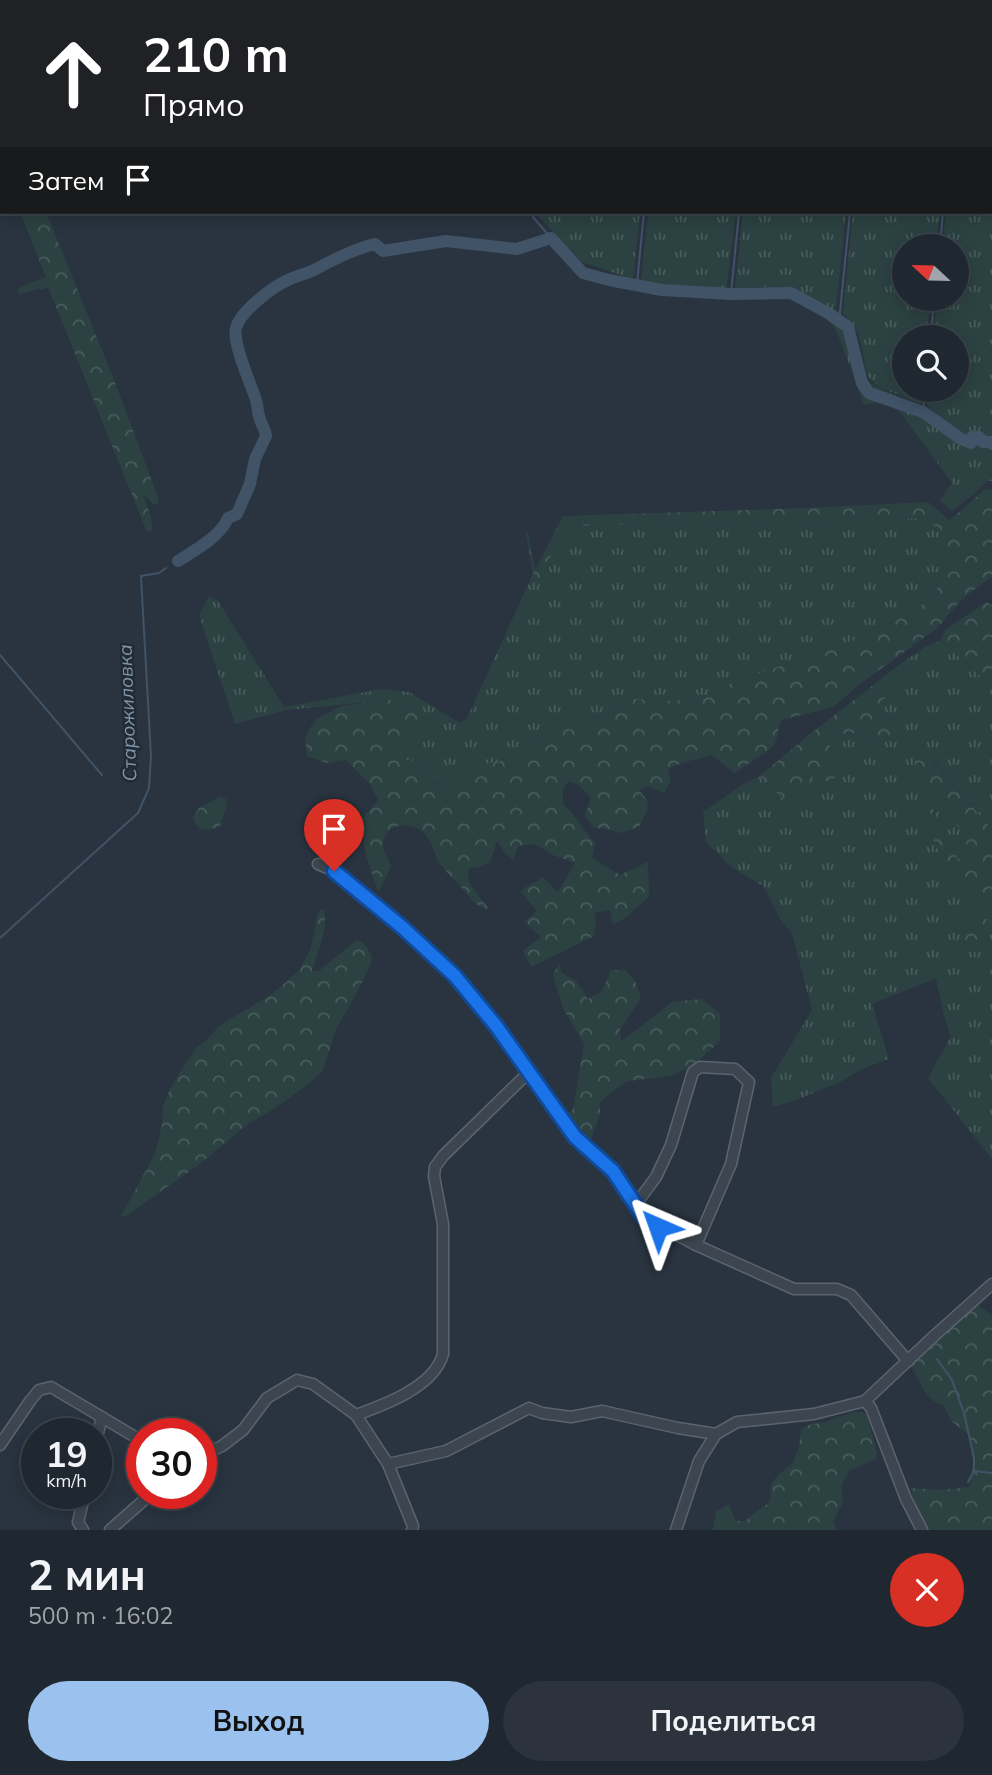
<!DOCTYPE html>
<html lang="ru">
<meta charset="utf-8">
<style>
body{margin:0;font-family:Mulish,sans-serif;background:#2c333c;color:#f1f3f6;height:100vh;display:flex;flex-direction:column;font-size:26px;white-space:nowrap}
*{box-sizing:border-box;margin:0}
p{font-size:23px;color:#a1a5ab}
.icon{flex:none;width:38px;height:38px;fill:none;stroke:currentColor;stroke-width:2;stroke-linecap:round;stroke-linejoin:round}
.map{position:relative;height:1530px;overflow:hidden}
.side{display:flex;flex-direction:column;background:#1f2730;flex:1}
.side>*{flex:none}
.hud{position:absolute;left:0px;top:0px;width:992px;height:214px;box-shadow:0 4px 18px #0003,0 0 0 2px #3c444c;background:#202124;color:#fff;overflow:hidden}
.needle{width:46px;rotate:292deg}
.fabs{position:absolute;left:892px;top:234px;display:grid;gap:14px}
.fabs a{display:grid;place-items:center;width:77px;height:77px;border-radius:50%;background:#1f2730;box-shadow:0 4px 18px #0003,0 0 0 2px #3c444c;font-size:35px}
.speed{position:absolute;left:21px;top:1418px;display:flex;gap:14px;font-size:35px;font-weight:700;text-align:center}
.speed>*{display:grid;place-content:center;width:91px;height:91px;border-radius:50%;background:#1f2730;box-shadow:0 4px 18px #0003,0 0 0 2px #3c444c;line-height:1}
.speed small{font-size:18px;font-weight:400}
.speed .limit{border:10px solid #d22;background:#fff;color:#111}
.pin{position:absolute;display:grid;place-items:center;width:60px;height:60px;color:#fff;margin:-72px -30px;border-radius:50% 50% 50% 0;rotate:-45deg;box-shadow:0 0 7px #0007}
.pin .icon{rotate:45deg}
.me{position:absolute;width:77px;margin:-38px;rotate:317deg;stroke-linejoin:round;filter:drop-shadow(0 0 5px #0008)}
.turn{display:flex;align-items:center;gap:24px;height:147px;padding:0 28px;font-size:32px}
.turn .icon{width:91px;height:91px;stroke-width:2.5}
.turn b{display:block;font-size:49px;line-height:60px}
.then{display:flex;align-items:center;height:66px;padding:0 28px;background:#0003;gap:14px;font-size:26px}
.round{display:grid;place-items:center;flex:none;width:74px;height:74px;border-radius:37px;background:#2c333c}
.overview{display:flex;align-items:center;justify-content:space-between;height:119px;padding:0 28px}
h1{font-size:42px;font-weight:700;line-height:52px}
.action{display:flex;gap:14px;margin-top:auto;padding:14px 28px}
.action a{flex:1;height:80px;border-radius:42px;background:#9bc1ee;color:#111;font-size:28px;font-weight:700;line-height:80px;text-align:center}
.action a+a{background:#2c333c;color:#f1f3f6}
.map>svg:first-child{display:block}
</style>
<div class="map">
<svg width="992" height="1530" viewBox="0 0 992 1530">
<defs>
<pattern id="grass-tufts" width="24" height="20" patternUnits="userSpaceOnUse" patternTransform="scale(1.75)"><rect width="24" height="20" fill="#2c4242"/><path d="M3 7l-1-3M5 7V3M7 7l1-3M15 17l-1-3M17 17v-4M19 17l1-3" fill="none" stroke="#485c5c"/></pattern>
<pattern id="forest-crowns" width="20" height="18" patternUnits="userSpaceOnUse" patternTransform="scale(1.75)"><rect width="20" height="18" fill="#2c4242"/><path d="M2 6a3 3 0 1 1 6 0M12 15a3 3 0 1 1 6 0" fill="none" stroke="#485c5c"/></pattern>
</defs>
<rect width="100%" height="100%" fill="#293440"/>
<!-- grass -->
<g fill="url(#grass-tufts)">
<polygon points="967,0 992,0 992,481 987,481 976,492 952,511 940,500 952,483 900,412 885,401 864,405 837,332 826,317 790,297 702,297 664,292 620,281 641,284 648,212 736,212 726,290 732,291 781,286 735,288 743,212 846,212 836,307 832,306 839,312 855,333 863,372 871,384 915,405 925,406 941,419 927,405 928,390 957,390 957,338 933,338 937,299 957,299 957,247 942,247 946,212 990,212 990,2 967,2"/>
<polygon points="538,212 640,212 633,279 582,262 538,216"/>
<polygon points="853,212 940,212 936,247 905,247 905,299 931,299 926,338 905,338 905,390 921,390 920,404 877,386 867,375 859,334 843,313"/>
<polygon points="928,518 948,543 937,588 918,609 874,630 836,648 803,658 727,685 707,695 692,699 672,701 635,699 597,718 576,723 554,726 543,734 531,748 510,759 477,766 450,784 440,785 420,762 394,758 394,746 418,715 391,700 287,710 235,724 199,615 209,596 218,601 284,707 382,689 409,692 460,723 467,718 533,574 526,533 528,532 537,581 566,526"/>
<path d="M 941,640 L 992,687 L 992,830 L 932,759 L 920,775 L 966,837 L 967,859 L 959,859 L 926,815 L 992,905 L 992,921 L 970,914 L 977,953 L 992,926 L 992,1159 L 928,1078 L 951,1036 L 944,1016 L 936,978 L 872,1004 L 889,1059 L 862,1069 L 842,1081 L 801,1098 L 773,1107 L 771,1078 L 812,1010 L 792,933 L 780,919 L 763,886 L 730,866 L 706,842 L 703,812 L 742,785 L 760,776 L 788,803 L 817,770 L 828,783 L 837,776 L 828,738 C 850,732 855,731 874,744 L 897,726 L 878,707 L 903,675 L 899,665 L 925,647 Z"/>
</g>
<!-- forest -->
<g fill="url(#forest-crowns)">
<path d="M 20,212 L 46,212 L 116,385 L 159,500 L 157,504 L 153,504 L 144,495 C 146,507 154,518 152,530 L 147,532 L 48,287 L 19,294 L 17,289 L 46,277 Z"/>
<path d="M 985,489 L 992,490 L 992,577 L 964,597 L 937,628 L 860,684 L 833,707 L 782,720 C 777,728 779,738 773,746 C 767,752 743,767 735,773 L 711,755 L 682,763 L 668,769 L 671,780 L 664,793 L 648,786 L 639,790 L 647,800 L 648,808 L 639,827 L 619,833 L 608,829 L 594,828 L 585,816 L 591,798 L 579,785 L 569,781 L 563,788 L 563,804 C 576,815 582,830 595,843 L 592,858 L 620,875 L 648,862 L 649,897 L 625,918 L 613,924 L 610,910 L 594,913 L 596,923 L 594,936 L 531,967 L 523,951 L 541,937 L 524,922 L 537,911 L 520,891 L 543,877 L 558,892 L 575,863 L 553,855 L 535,844 L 518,846 L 514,860 L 505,853 L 497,841 L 490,862 L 480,867 L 469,868 C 465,885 480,897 490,910 C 473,907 468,893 457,883 C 451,876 444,870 439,862 C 434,853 432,841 424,833 C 410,820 383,823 383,846 C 383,852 389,860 391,867 L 378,892 L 365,852 L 362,820 C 366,812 374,807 378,799 L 369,783 L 346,760 L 327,763 L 307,756 L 305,738 L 312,725 L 317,719 L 341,706 L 391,700 L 418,715 L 419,729 L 394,746 L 394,758 L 420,762 L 439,785 L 450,784 L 477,766 L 510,759 L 531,748 L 543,734 L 554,726 L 576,723 L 597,718 L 635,699 L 672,701 L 692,699 L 707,695 L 727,685 L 803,658 L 836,648 L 874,630 L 918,609 L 937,589 L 948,543 L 927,518 L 566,526 L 538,582 L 533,574 L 535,570 L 563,516 L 807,508 L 928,502 L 949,520 L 961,511 Z"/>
<polygon points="986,602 992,605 992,687 941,640 945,630"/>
<path d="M 899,665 L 904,674 L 878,707 L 897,726 L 902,739 L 874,744 C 856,731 850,731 828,738 L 837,776 L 828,783 L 817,771 L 788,804 L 760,776 L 810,734 Z"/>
<polygon points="921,756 931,759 992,830 992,905 982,892 959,889 934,842 926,815 931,806 958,859 967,859 966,837 919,775 915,758"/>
<path d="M 220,797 L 226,799 L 227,805 L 220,826 C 209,831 197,833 193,818 L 199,808 Z"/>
<path d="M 323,908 C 330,928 317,951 312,971 L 319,971 L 357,940 C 366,943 368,949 372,957 L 369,968 L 353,1000 L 336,1029 L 323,1070 L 306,1086 L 275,1108 L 245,1126 L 200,1164 L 126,1216 L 121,1216 L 155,1154 L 162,1125 L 163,1106 L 170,1089 L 186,1062 L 197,1047 L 207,1040 L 219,1026 L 272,994 L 300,970 L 311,948 L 318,912 Z"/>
<polygon points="970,913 992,921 992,926 977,953 958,945"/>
<polygon points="560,963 561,972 576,981 588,999 602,991 611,970 625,970 635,981 641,998 620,1029 621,1042 672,1002 701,999 720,1014 720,1041 695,1064 671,1076 628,1081 610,1093 600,1103 600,1114 590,1142 584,1135 577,1135 565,1116 573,1109 584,1044 563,1008 553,974"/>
<path d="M 977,1304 L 992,1316 L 992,1530 L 928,1530 L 914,1506 L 911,1488 L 940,1490 L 970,1487 L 973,1462 L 969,1435 L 951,1421 L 944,1405 C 925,1402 919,1378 910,1365 Z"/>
<path d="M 855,1412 L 862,1412 L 867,1415 L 877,1453 L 876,1459 L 849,1471 L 841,1485 L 843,1502 L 833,1522 L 837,1530 L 713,1530 L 716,1512 L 729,1504 L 735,1521 L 746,1521 L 750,1516 L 770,1502 L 771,1484 L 778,1475 L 793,1463 L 799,1447 L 801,1429 C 813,1422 813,1425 825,1422 C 835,1419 844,1414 855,1412 Z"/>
</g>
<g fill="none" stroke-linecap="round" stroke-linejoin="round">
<!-- stream -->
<g stroke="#415367" stroke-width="2">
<polyline points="568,0 568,2"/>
<polyline points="666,2 666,0"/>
<polyline points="761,2 761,0"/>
<polyline points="869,2 869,0"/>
<polyline points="964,2 965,0"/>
<polyline points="533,212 533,217 551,238"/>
<polyline points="940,247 943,212"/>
<polyline points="637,284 644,212"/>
<polyline points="731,294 739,212"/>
<polyline points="839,322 850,212"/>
<polyline points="931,338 934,299"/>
<polyline points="923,412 925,390"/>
<polyline points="0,655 102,775"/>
<polyline points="0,938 138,813 149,788 151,756 141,576 159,573 166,568"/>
<polyline points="937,1359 952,1380 964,1413 974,1458 974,1471 992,1473"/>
<polyline points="968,1482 974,1471"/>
</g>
<!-- river -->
<path stroke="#415367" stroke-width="12" d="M 178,561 C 195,550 220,537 228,518 L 237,514 L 250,484 L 255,459 L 266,436 C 265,428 260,423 259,416 C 257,410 258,405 256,400 C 251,384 232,343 236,328 C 240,312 271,288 286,281 C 295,276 307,274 316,269 C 335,259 354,249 375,244 L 383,251 L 446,241 L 517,249 L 551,238 L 583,273 L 609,280 L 662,290 L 731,294 L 791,293 L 828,313 L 848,327 L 862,383 L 869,393 L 923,412 L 961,439 L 971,443 L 973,441 L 972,437 L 979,437 L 983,442 L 991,442 L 992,444"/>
<defs>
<g id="minor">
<polyline points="153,2 155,0"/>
<polyline points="0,140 2,138"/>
<polyline points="318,864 334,871 402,927 455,976 497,1027 575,1137 613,1171 645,1218 696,1245 794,1289 837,1289 851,1295 908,1361"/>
<polyline points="636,1204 656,1177 671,1145 693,1072 700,1067 735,1069 749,1082 731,1164 696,1245"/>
<polyline points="865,1401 871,1408 906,1499 922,1530"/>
<path d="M 356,1415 C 384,1405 434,1387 443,1354 L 443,1224 L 434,1176 L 435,1167 L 443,1156 L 528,1073"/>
<polyline points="96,1441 102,1417"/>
<polyline points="0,1445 30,1401 39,1390 51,1387 142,1441"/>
<polyline points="201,1456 222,1446 243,1430 267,1398 297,1380 313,1384 356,1415 388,1464 413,1526 412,1530"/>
<polyline points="388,1464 446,1451 529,1408 542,1413 571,1417 602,1411 678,1428 716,1434"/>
<polyline points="83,1530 78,1522 85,1493"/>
<polyline points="110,1530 152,1493"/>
<polyline points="676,1530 699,1461 716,1434 737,1422 814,1414 865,1401 934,1336 992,1284"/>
</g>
</defs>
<!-- minor casing -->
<use href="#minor" stroke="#5b646d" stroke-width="13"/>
<!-- minor -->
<use href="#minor" stroke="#3d4650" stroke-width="10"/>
</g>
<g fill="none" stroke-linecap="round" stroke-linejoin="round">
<defs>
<polyline id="route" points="334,871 402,927 455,976 497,1027 575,1137 613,1171 645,1219 658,1227"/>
</defs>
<!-- route casing -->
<use href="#route" stroke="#114b97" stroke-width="18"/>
<!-- route -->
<use href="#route" stroke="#1a73e8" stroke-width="12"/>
</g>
<g text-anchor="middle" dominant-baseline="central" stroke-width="5" stroke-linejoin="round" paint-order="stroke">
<!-- water labels -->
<g font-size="19" font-style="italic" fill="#7e94aa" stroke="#222b35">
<text transform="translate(127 713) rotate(-92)">Старожиловка</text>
</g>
</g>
</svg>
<div class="fabs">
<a><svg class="needle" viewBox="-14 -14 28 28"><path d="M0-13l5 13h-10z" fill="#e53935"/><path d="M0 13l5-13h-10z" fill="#a1a5ab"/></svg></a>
<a><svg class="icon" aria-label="search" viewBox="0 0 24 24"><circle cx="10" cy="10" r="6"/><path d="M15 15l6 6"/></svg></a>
</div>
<div class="speed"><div>19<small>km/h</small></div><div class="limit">30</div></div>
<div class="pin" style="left:334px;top:871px;background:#d93025"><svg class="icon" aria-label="arrive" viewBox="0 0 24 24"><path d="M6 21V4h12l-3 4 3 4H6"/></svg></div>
<svg class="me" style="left:658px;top:1227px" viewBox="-20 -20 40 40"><path d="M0-17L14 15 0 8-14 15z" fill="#1a73e8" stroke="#fff" stroke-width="4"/></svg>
<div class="hud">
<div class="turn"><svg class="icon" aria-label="ahead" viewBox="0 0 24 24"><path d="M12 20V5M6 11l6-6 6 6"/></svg><div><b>210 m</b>Прямо</div></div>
<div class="then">Затем<svg class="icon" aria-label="arrive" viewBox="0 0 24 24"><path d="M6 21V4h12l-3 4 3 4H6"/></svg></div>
</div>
</div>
<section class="side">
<div class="overview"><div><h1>2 мин</h1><p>500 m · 16:02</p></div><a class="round" style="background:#d93025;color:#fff"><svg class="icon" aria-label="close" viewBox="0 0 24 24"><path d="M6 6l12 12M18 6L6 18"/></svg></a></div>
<div class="action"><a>Выход</a><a>Поделиться</a></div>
</section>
